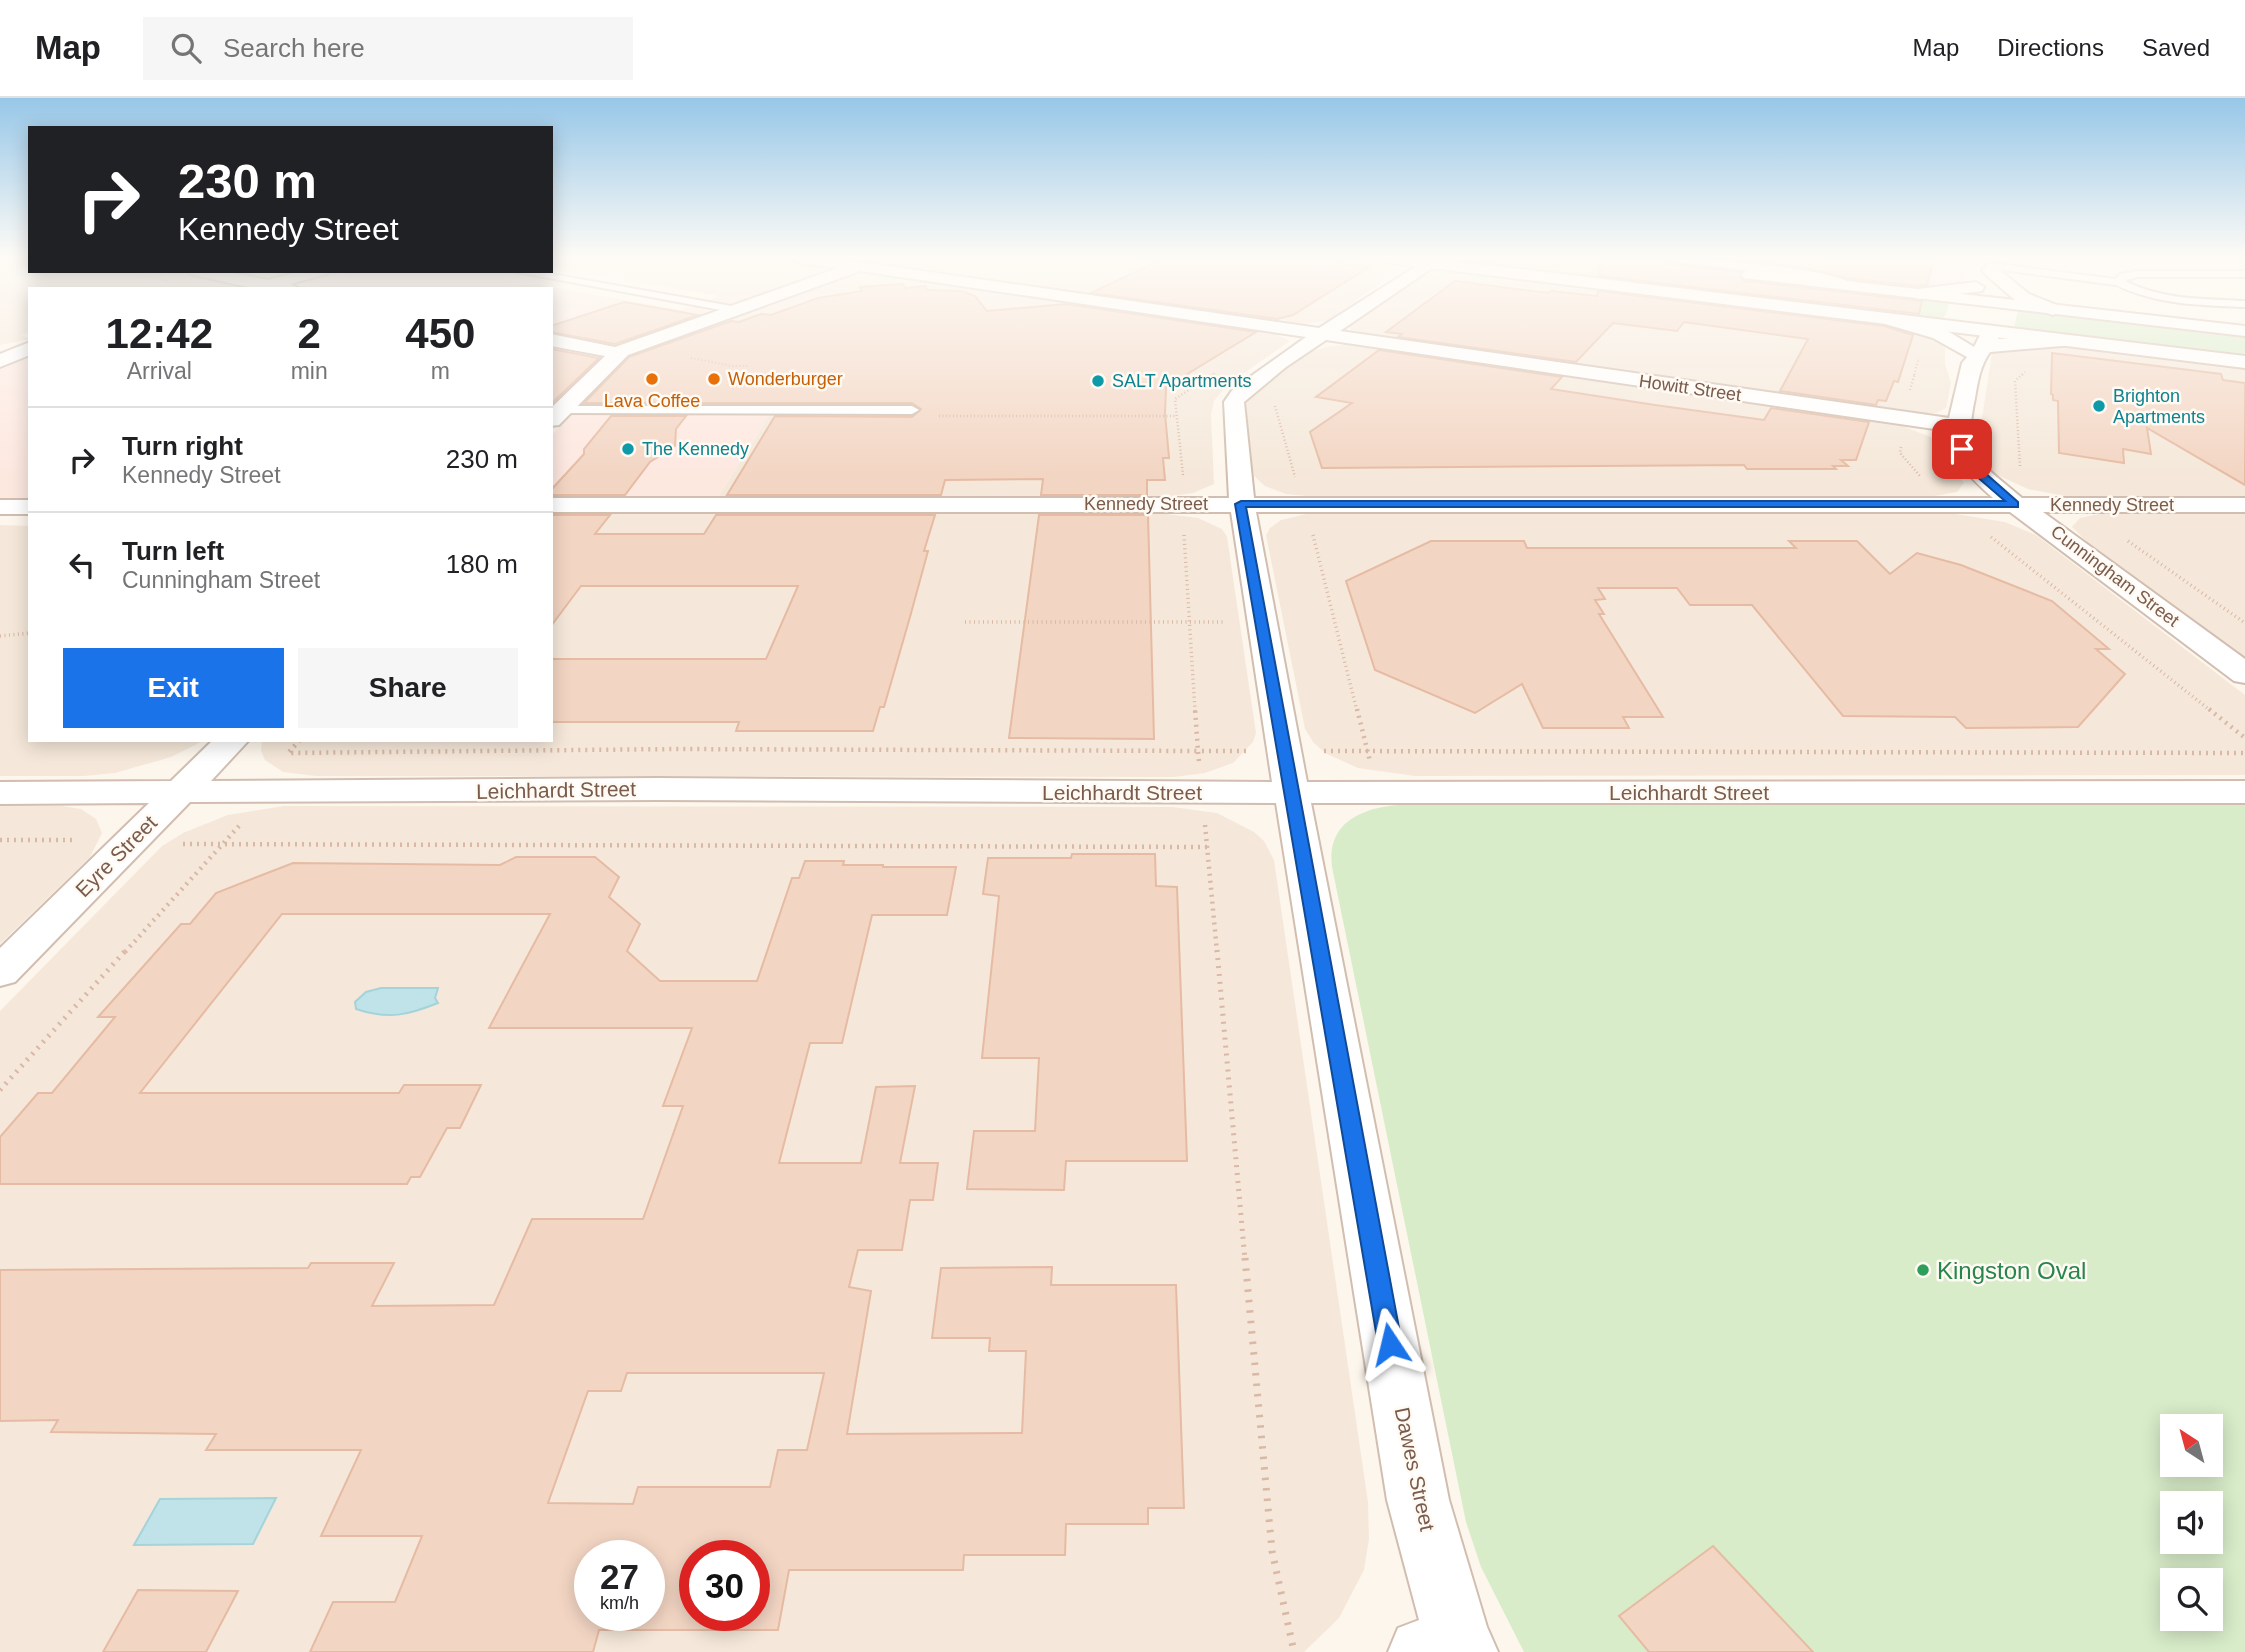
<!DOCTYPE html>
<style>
body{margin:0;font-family:Arial,sans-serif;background:#f6f6f6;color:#202124;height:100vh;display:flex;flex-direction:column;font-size:26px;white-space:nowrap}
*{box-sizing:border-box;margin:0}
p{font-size:23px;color:#757577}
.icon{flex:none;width:38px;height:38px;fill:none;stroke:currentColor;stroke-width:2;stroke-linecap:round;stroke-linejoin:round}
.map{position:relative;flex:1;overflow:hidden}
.side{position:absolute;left:28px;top:189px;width:525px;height:455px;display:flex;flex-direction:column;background:#fff;border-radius:0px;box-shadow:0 4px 18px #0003}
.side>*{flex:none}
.top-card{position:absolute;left:28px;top:28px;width:525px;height:147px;border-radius:0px;box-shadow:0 4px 18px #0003;background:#202124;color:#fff;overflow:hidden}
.needle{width:46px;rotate:324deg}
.fabs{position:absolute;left:2160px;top:1316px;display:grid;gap:14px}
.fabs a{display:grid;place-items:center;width:63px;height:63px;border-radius:0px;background:#fff;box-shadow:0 4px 18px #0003;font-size:35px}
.speed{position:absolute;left:574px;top:1442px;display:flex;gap:14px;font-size:35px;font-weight:700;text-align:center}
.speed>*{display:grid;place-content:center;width:91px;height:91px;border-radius:50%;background:#fff;box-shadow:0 4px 18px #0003;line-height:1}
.speed small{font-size:18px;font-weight:400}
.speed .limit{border:10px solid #d22;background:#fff;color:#111}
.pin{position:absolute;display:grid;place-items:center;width:60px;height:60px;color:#fff;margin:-30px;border-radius:14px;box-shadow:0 4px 10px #0006}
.me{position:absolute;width:77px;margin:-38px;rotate:350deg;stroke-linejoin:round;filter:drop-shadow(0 0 5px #0008)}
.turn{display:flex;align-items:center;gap:24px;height:147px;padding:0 35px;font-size:32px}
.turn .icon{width:91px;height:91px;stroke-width:2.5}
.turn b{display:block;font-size:49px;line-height:60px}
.eta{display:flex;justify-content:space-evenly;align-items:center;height:119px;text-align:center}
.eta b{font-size:42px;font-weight:700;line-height:49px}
.action{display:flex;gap:14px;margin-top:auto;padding:14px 35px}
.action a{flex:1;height:80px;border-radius:0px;background:#1a73e8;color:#fff;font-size:28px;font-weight:700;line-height:80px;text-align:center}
.action a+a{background:#f6f6f6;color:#202124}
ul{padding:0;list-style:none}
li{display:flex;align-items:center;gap:21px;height:105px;padding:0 35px;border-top:2px solid #e0e0e0}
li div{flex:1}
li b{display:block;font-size:26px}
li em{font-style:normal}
header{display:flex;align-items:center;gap:42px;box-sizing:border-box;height:98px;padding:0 35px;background:#fff;border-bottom:2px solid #e0e0e0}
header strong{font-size:33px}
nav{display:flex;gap:38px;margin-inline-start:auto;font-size:24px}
.search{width:490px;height:63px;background:#f6f6f6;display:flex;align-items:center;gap:18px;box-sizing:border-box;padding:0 24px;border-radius:0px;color:#757577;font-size:26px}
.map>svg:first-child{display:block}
</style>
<header>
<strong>Map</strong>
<div class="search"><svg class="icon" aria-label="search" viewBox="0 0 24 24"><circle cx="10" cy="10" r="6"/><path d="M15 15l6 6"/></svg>Search here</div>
<nav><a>Map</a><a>Directions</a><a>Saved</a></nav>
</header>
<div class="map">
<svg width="2245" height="1554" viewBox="0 0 2245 1554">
<rect width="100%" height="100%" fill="#fdf6ec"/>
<!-- residential -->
<g fill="#f5e8da" fill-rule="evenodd">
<polygon points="0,160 30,160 30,173 181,173 227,183 232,187 228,191 30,191 30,234 21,237 30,241 0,247"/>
<polygon points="562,160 783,160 818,166 826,171 824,175 741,204 726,206 708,203 719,198 551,170 551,163"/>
<polygon points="895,160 1360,160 1386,164 1401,171 1327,223 1289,228 890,168 890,163"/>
<polygon points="1456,173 1913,230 1945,245 1945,266 1951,285 1946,310 1936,315 1912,318 1356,236 1350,231 1351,227 1359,221 1424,177"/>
<polygon points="880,175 1270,233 1290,243 1227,287 1214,303 1211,316 1214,386 1193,395 1172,398 718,399 768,319 757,316 571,316 635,253 837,180"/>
<polygon points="1354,246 1900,327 1933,340 1942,359 1964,385 1957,394 1930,399 1326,400 1286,396 1265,388 1254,378 1242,316 1247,301 1255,292 1312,253 1330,248"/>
<polygon points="2060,246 2245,269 2245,400 2065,398 2028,391 1995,376 1982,364 1978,347 1992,254"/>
<polygon points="551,414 1159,415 1198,420 1222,431 1227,439 1256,635 1253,644 1233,665 1205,675 1174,679 316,678 283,674 265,662 261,653 262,642 551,642"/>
<polygon points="1315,414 1943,414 2005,424 2036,437 2245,597 2245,677 1415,678 1358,670 1325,655 1313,644 1305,631 1266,437 1270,430 1281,422"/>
<polygon points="2245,415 2245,561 2093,450 2072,429 2080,420 2099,416"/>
<polygon points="0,427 30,428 30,642 205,642 171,659 115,675 84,678 0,678"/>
<polygon points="0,708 62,708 81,711 96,721 102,735 90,759 0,846"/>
<path d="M 284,708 L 1173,709 L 1217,715 L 1254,734 L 1264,743 L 1274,762 L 1368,1404 L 1369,1441 L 1364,1472 L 1339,1520 L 1304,1554 L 0,1554 L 0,913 L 162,748 L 183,735 L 228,717 ZM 590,1458 L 649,1458 L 649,1517 L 590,1517 ZM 695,1458 L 754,1458 L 754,1517 L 695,1517 Z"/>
</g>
<!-- commercial -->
<g fill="#fde8e0">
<polygon points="1684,160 1921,160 1977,166 1956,189 1944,192 1847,183 1815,175"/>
<polygon points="334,173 501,173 486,178 681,212 693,208 712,214 637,241 596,244 551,233 551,191 324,191 309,185 314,180"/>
<polygon points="30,257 30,400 0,400 0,271"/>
<polygon points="571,316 770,316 718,399 551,398 551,338"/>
</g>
<!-- green -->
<g fill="#d8ecc9" fill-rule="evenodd">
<polygon points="1481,160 1581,160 1949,205 1946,216 1940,223 1472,167"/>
<polygon points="2018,212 2245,237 2245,261 2014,230"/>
<path d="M 1414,706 L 2245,707 L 2245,1554 L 1524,1554 L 1481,1469 L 1466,1424 L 1332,769 C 1326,718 1372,707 1414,706 ZM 2172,1328 L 2210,1328 L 2210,1367 L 2172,1367 ZM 2172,1405 L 2210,1405 L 2210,1444 L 2172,1444 ZM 2172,1482 L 2210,1482 L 2210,1521 L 2172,1521 Z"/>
</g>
<!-- water -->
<g fill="#bfe3e8" stroke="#a5d3da" stroke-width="2">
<path d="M 381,890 L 438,890 L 435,900 L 438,905 C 408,917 389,922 356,911 L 355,904 L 366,894 Z"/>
<polygon points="276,1400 253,1446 134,1447 160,1401"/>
</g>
<!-- building -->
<g fill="#f3d5c3" stroke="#e6bba3" stroke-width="2" fill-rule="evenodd">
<polygon points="1165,160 1296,160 1369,169 1293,217 1277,221 1091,195"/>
<polygon points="1600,160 1660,160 1667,166 1741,174 1740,178 1744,183 1922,203 1919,216 1599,178"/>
<polygon points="1721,160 1934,160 1927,187 1918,188 1847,180 1795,168"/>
<polygon points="1455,183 1548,195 1551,193 1597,198 1598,193 1884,228 1913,237 1898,284 1894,283 1886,303 1878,302 1876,307 1780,293 1808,241 1684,224 1677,233 1613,225 1576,264 1398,239 1402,236 1386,234"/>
<polygon points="903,186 905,190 925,188 927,192 962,193 975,198 987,213 1066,206 1256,234 1166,289 1165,315 1169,360 1163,360 1165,382 1147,382 1147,397 1041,397 1043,381 945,382 941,397 727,397 775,318 912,319 921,311 912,305 584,305 629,259 731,223 739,224 761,216 771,217 818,200 862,193 860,189"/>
<polygon points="624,204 698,217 615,246 551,234 551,228"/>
<polygon points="551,251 599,260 551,306"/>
<polygon points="1379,252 1562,279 1551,291 1655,307 1764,322 1771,310 1869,324 1856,362 1841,362 1848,368 1833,368 1836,371 1747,371 1744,367 1322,370 1310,334 1352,305 1316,299"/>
<polygon points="2052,255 2221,276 2223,282 2245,285 2245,387 2147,330 2151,356 2123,351 2124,365 2059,355 2058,303 2053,302 2053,297 2051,296"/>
<polygon points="611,318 686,318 676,331 675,348 650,364 625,397 551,397 551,392 584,356 584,351"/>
<polygon points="551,417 610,417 595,436 704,436 716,417 935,417 924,453 928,453 910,519 884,609 880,609 873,633 736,633 739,624 551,624 551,561 766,561 798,488 581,488 551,528"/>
<polygon points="1039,417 1148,417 1154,641 1009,640"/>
<polygon points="1431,443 1524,443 1527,450 1796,450 1789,443 1857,443 1890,476 1917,455 1961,467 2052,503 2109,551 2096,551 2125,576 2078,629 1966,630 1955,619 1843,618 1752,507 1690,507 1677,490 1598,490 1605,501 1595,502 1604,516 1599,516 1663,619 1623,619 1629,630 1543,630 1522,586 1475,615 1375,572 1346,483"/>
<polygon points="1072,756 1155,756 1156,788 1177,789 1187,1063 1066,1063 1064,1092 967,1091 974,1033 1035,1033 1039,960 982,960 999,798 983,796 988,760 1071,760"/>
<path d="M 516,759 L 595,759 L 619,779 L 609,799 L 640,826 L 627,853 L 660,883 L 757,883 L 792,780 L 799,780 L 805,763 L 844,763 L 843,767 L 883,767 L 883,769 L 956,769 L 947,817 L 872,817 L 842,945 L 810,945 L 779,1065 L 861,1065 L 876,989 L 915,988 L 900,1065 L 938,1065 L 933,1102 L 910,1102 L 902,1152 L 858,1152 L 849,1189 L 871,1193 L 847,1336 L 1022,1335 L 1026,1253 L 989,1253 L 990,1240 L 932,1240 L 941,1170 L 1052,1169 L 1051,1187 L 1176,1187 L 1184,1410 L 1148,1410 L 1148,1426 L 1066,1426 L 1065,1457 L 964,1457 L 963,1472 L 789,1472 L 778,1532 L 599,1532 L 593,1554 L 310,1554 L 333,1504 L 395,1504 L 422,1438 L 321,1438 L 361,1352 L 206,1352 L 216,1336 L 51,1334 L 58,1322 L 0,1323 L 0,1172 L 308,1170 L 311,1165 L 394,1165 L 372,1208 L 494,1207 L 532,1121 L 643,1121 L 683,1008 L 663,1008 L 692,930 L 489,930 L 550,816 L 282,816 L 140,995 L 399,995 L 404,987 L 481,987 L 460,1030 L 447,1030 L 420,1079 L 411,1079 L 407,1086 L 0,1086 L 0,1039 L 38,995 L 52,995 L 115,919 L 98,919 L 181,826 L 190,826 L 216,795 L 293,765 L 500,767 ZM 627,1275 L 824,1275 L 807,1352 L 778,1352 L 770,1389 L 638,1389 L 633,1406 L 548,1405 L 588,1293 L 621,1293 ZM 590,1458 L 649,1458 L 649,1517 L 590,1517 ZM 695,1458 L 754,1458 L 754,1517 L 695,1517 Z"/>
<polygon points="1713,1448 1813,1554 1649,1554 1619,1518"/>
<polygon points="138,1492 238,1493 206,1554 103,1554"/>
</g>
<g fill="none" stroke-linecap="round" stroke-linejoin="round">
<defs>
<g id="service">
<path d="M 1662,160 C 1702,160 1831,168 1859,189 L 1854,192 L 1816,180 L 1667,163 Z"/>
<path d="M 1991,165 L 2116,181 L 2120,176 L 2137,173 L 2245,173 L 2245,179 L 2137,179 L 2125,183 C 2163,202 2204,201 2245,203 L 2245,209 C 2201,207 2157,207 2116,187 L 1987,170 L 1986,168 Z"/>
<polygon points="511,173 535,173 737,209 743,212 737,215"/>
<polygon points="561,308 912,308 919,312 912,316 556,315 556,309"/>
</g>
<g id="minor">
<path d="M 792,160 L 833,160 L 1319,230 L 1429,160 L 1435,162 L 1437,165 L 1435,168 L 1340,233 L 1949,320 L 1962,265 L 1967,259 L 1933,240 L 1882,225 L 1879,221 L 1882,217 L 1888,216 L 1946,232 L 1974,249 L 1984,229 L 1990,228 L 1999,233 L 1998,241 L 2066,237 L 2073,239 L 2075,243 L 2073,247 L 1990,254 C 1980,268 1978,283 1975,300 C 1962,360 1980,364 2022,400 L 2245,400 L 2245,414 L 2043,414 L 2245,561 L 2245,585 L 2234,583 L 2010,414 L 1256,414 L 1307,684 L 2245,683 L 2245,705 L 1311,705 L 1449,1402 L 1487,1529 L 1498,1554 L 1388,1554 L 1398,1530 L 1419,1522 L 1387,1402 L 1276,705 L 657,702 L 190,704 L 15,884 L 0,888 L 0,850 L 149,705 L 0,706 L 0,684 L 171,683 L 213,642 L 249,642 L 211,683 L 657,680 L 1272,684 L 1231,414 L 551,414 L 551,400 L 1229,400 L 1224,304 L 1233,291 L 1306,239 L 860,173 L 628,257 L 559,327 L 551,328 L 551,310 L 605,258 L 551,248 L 551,236 L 615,249 L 838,170 L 800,165 ZM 1326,242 L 1948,333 C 1953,365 1970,379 1993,400 L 1254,400 L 1244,304 L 1286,269 Z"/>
<polygon points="1990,167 1996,169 2029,196 2059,208 2062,212 2053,217 2017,204 1984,175 1982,172"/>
<polygon points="188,173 223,173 268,182 301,173 329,173 327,176 290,186 300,191 256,191 190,176"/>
<polygon points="1976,184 1984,189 1982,193 1918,201 1910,196 1918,191"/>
<polygon points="30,244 30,257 0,269 0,256"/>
<rect x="0" y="402" width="30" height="14"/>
</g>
<g id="secondary">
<polygon points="1382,160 1429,160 2245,258 2245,270 1390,165"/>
<polygon points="1750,172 2245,228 2245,238 1744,180 1742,177 1744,174"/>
</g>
</defs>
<!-- service casing -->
<use href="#service" stroke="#d1beb0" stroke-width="4"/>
<!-- minor casing -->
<use href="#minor" stroke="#d1beb0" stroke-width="4"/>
<!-- secondary casing -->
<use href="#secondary" stroke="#d6c0b0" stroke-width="4"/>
<!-- path-far5 -->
<g stroke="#d9b8a5" stroke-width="2" stroke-dasharray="1 2.5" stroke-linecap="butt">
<polyline points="1329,160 1362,164"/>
<polyline points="0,167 30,167"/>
<polyline points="122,173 169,183"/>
<polyline points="350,177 364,173"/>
<polyline points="691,260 732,268 749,268"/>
<polyline points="1212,277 1215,275"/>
<polyline points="1914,277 1919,260"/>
<polyline points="2022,277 2025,274"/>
</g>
<!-- path-far4 -->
<g stroke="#d9b8a5" stroke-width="2.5" stroke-dasharray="1 2.5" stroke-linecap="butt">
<polyline points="1910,292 1915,275"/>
<polyline points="1275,308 1295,379"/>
<polyline points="939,318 1176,318"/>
<polyline points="1901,349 1900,355 1920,378"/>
<polyline points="2020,368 2015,283 2024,275"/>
<polyline points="1183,377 1175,301 1215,275"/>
</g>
<!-- path-far3 -->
<g stroke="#d9b8a5" stroke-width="3.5" stroke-dasharray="1 3.5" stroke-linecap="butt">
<polyline points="1184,437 1195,613"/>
<polyline points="1313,437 1357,613"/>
<polyline points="1991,439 2211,613"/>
<polyline points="2128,443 2245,525"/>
<polyline points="965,524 1225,524"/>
<polyline points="0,538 30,535"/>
</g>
<!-- path-far2 -->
<g stroke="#d9b8a5" stroke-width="4.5" stroke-dasharray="2 5" stroke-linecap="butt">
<polyline points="1357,611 1370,663"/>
<polyline points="2209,611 2245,640"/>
<polyline points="300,642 288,655 677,651 1198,653 1195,611"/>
<polyline points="1324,653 2245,655"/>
<polyline points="1199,663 1198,653 1246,653"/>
<polyline points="1205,727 1217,854"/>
<polyline points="0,742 76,742"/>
<polyline points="183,746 1207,749"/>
<polyline points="125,854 239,728"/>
</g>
<!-- path-far1 -->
<g stroke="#d9b8a5" stroke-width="5" stroke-dasharray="2 6" stroke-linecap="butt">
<polyline points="1217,852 1245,1162"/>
<polyline points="0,992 126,852"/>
</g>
<!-- path -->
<polyline stroke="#d9b8a5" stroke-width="7" stroke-dasharray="2.5 8" stroke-linecap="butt" points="1245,1160 1272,1453 1294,1554"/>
<!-- service -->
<use href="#service" fill="#fff" fill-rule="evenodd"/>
<!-- minor -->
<use href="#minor" fill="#fff" fill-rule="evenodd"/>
<!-- secondary -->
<use href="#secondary" fill="#fff" fill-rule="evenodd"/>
</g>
<!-- sky -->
<linearGradient id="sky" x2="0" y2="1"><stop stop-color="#97c7e8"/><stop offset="0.42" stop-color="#fefbf6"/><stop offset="1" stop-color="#fefbf6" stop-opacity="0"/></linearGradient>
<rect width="2245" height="378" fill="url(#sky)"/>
<!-- route -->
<polygon fill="#1a73e8" stroke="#114b97" stroke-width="2" points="1959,349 1965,349 1976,367 2018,404 2018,409 1246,409 1402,1246 1398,1254 1390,1256 1382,1254 1378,1246 1235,406 1241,403 2005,403 1968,371"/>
<!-- markers -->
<g fill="#e8710a" stroke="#fffaf3" stroke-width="2.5">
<circle cx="652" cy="281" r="7"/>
<circle cx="714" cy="281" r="7"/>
</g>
<g fill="#0f9aa8" stroke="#fffaf3" stroke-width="2.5">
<circle cx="1098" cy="283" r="7"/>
<circle cx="2099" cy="308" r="7"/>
<circle cx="628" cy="351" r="7"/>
</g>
<circle fill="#2e9e5b" stroke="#fffaf3" stroke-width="2.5" cx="1923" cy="1172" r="7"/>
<g text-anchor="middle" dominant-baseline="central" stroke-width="5" stroke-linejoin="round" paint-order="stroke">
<!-- far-food labels -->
<g font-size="18" fill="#c56008" stroke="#fffaf3" text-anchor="start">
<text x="728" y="281">Wonderburger</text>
<text x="652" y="303" text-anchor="middle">Lava Coffee</text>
</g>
<!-- far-culture labels -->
<g font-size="18" fill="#0d838f" stroke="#fffaf3" text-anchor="start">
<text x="1112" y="283">SALT Apartments</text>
<text x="2113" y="298">Brighton<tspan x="2113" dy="21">Apartments</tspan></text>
<text x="642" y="351">The Kennedy</text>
</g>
<!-- far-street labels -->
<g font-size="18" fill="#7a5c4d" stroke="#fffaf3">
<text transform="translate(1690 290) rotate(8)">Howitt Street</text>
<text x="1146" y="406">Kennedy Street</text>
<text x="2112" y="407">Kennedy Street</text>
<text transform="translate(2115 478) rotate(37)">Cunningham Street</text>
</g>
<!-- street labels -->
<g font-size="21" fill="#7a5c4d" stroke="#fffaf3">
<text transform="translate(556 692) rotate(-1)">Leichhardt Street</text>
<text x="1122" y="694">Leichhardt Street</text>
<text x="1689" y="694">Leichhardt Street</text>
<text transform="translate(116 758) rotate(-45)">Eyre Street</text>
<text transform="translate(1415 1371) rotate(78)">Dawes Street</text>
</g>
<!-- near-leisure labels -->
<g font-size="24" fill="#27864d" stroke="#fffaf3" text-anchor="start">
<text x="1937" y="1172">Kingston Oval</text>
</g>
</g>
</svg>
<div class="fabs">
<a><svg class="needle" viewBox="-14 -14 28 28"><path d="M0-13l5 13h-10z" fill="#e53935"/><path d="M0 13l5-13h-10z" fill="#757577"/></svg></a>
<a><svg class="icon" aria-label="sound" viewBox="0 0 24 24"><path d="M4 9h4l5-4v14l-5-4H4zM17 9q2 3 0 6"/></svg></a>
<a><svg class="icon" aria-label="search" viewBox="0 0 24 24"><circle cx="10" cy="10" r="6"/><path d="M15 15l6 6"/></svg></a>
</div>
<div class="speed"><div>27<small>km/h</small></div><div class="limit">30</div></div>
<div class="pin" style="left:1962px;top:351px;background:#d93025"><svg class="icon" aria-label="arrive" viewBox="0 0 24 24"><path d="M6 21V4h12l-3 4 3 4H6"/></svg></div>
<svg class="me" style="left:1390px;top:1246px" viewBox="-20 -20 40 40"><path d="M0-17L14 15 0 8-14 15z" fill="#1a73e8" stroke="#fff" stroke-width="4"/></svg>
<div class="top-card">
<div class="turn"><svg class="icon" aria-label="right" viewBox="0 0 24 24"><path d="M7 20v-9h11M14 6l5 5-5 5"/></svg><div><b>230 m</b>Kennedy Street</div></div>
</div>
<section class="side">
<div class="eta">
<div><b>12:42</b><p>Arrival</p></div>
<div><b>2</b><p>min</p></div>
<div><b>450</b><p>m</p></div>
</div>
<ul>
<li><svg class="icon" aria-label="right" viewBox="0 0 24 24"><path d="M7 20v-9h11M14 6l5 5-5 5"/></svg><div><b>Turn right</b><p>Kennedy Street</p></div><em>230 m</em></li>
<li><svg class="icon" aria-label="left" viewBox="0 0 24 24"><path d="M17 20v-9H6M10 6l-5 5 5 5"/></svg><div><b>Turn left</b><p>Cunningham Street</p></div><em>180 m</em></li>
</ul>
<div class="action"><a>Exit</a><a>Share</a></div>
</section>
</div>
